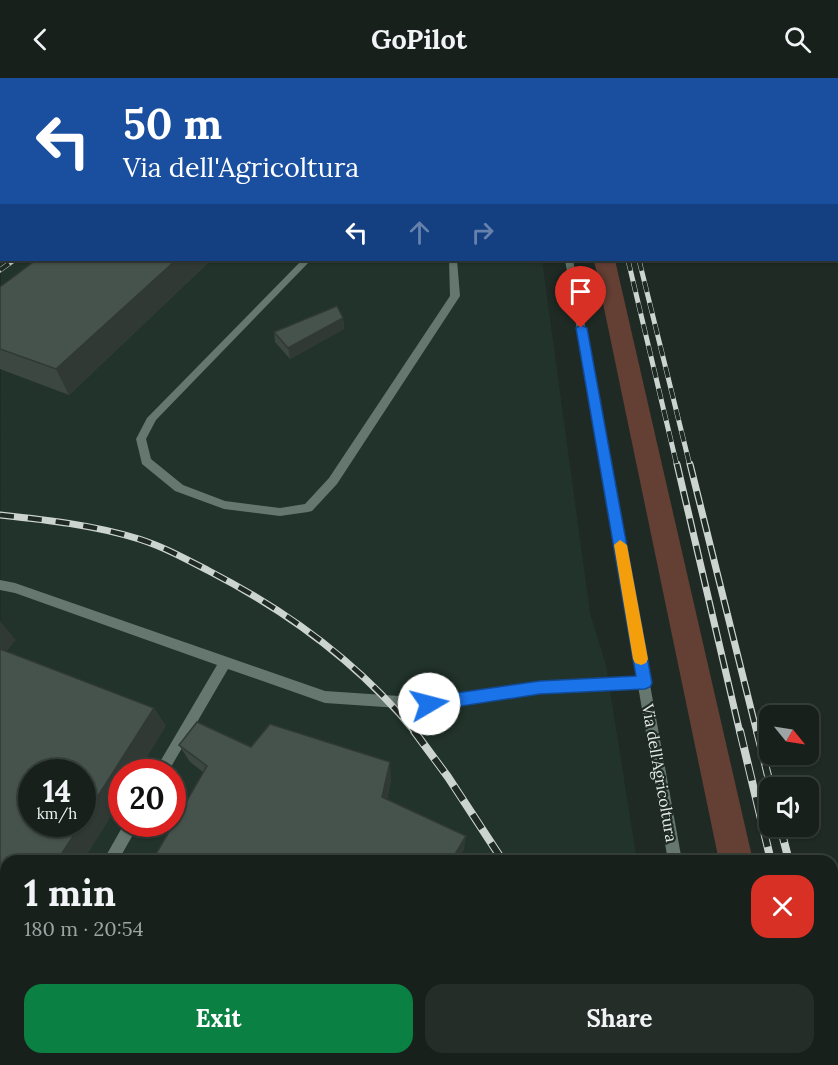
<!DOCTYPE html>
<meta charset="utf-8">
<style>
body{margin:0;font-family:Lora,serif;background:#242d28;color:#f1f3f6;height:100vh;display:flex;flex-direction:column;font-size:22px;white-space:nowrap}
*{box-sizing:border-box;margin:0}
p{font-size:20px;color:#9ea3a3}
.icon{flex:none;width:33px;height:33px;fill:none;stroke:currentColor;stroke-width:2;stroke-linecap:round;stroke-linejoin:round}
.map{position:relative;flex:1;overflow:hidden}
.drawer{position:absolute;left:0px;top:777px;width:838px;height:210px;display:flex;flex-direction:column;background:#17201b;border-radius:18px 18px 0 0;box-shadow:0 2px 4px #0004,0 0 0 2px #363e3a}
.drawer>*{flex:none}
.hud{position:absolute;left:0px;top:0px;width:838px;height:183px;box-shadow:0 2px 4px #0004,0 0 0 2px #363e3a;background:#1a4fa0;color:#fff;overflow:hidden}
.needle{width:39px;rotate:120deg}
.controls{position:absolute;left:759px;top:627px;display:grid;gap:12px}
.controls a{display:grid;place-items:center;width:60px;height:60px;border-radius:12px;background:#17201b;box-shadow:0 2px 4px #0004,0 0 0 2px #363e3a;font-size:30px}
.speed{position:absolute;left:18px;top:681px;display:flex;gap:12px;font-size:30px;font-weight:700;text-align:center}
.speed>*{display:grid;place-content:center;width:78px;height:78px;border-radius:50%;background:#17201b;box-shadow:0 2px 4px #0004,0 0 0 2px #363e3a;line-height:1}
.speed small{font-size:15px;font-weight:400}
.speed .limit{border:9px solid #d22;background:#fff;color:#111}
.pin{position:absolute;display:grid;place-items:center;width:51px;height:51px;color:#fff;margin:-62px -26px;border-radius:50% 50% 50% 0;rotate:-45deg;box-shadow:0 0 6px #0007}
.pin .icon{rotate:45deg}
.me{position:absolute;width:66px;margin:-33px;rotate:82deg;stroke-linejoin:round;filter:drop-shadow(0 0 4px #0008)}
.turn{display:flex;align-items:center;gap:21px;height:126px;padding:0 24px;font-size:27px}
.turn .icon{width:78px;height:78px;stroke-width:2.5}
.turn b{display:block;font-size:42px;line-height:51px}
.lanes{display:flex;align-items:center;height:57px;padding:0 24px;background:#0003;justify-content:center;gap:30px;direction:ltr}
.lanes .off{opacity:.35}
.round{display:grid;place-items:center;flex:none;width:63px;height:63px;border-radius:18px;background:#242d28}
.headline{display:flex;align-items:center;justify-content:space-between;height:102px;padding:0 24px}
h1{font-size:36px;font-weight:700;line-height:45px}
.cta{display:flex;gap:12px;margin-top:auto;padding:12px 24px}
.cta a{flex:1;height:69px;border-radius:18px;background:#0b8043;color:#fff;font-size:24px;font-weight:700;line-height:69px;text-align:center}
.cta a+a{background:#242d28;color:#f1f3f6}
header{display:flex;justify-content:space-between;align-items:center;height:78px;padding:0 24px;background:#17201b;font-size:27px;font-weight:700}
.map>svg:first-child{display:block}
</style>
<header><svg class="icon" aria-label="back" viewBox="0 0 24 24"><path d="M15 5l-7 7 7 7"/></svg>GoPilot<svg class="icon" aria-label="search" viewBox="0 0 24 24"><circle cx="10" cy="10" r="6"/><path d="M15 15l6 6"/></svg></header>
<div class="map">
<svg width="838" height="987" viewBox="0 0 838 987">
<rect width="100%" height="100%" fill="#1f2a24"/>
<!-- built -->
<g fill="#21332a" fill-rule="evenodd">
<polygon points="179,0 514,0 515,1 177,2"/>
<path d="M 1,126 L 2,182 L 542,182 L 590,535 L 606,587 L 637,783 L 6,783 L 6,981 L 668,981 L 669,987 L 0,987 ZM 32,694 L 82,694 L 82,746 L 32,746 ZM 122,694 L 172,694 L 172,746 L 122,746 Z"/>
</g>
<!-- green -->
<g fill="#633f34">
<polygon points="0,0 181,0 2,2 0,130"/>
<polygon points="594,182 615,182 753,783 719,783"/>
</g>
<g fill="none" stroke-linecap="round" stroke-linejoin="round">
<!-- lane -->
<g fill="#65776e" fill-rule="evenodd">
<polygon points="291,0 299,0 290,2"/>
<polygon points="443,0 451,0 451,2 444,2"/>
<polygon points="302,182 311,182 156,342 146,361 151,381 183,407 225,423 280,430 305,426 329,400 450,218 449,182 457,182 460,218 337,406 312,433 308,434 280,438 224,431 175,413 142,386 136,361 147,340"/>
<polygon points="0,502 15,505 325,613 429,620 540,604 645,599 650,601 652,605 650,609 645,611 540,616 429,632 325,625 228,591 168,694 154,694 217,587 15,515 0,512"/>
<polygon points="124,746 139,746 118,783 103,783"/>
</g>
<!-- street -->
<g fill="#65776e" fill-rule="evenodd">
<rect x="535" y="0" width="8" height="2"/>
<polygon points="565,182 573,182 682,783 668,783"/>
<polygon points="701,981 717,981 718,987 702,987"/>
</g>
<defs>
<g id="rail-far3">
<polyline points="215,2 218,0"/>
<polyline points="228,2 230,0"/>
<polyline points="255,2 257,0"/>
<polyline points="267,2 269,0"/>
<polyline points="0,162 2,160"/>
</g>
<g id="rail-far2">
<polyline points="628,182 677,388"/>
<polyline points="639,182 690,388"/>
<polyline points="0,192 14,182"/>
</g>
<g id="rail-far1">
<polyline points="677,386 740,655"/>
<polyline points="690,386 757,655"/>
<path d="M 0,437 C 47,442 94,447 139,461 C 164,469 186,481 209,493 C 289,534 359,585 416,655"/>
</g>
<g id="rail">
<polyline points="414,653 448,699 503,783"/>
<polyline points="740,653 771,783"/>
<polyline points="757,653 771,710"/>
<polyline points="780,748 789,783"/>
<polyline points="832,957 838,979"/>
<polyline points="576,981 577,987"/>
<polyline points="819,981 820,987"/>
</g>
</defs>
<!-- rail-far3 casing -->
<use href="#rail-far3" stroke="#ccd4cf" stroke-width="4.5"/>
<!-- rail-far2 casing -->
<use href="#rail-far2" stroke="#ccd4cf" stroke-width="5"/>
<!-- rail-far1 casing -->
<use href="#rail-far1" stroke="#ccd4cf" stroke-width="7"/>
<!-- rail casing -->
<use href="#rail" stroke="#ccd4cf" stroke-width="8"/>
<!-- rail-far3 -->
<use href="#rail-far3" stroke="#1f2a24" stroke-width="3" stroke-dasharray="9" stroke-linecap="butt"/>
<!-- rail-far2 -->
<use href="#rail-far2" stroke="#1f2a24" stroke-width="4" stroke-dasharray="11" stroke-linecap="butt"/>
<!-- rail-far1 -->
<use href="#rail-far1" stroke="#1f2a24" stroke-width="4.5" stroke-dasharray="14" stroke-linecap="butt"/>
<!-- rail -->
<use href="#rail" stroke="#1f2a24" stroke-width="6" stroke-dasharray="17" stroke-linecap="butt"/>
</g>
<!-- wall -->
<g fill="#3c4741">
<polygon points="36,182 211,182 69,317 0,291 0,209"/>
<polygon points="343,240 344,251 290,281 275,264 274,254"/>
<polygon points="179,667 251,669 391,701 387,722 464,772 203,694 190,684"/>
</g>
<!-- shaded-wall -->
<g fill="#313935">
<polygon points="176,182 211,182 69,317 56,291"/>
<polygon points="343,240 344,251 290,281 288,270"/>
<polygon points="0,543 16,562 0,581"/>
<polygon points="154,630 166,648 138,694 122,694 122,721 83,783 57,783 81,746 82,746 82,743"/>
<polygon points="390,684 391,701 384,735 382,719"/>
<polygon points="466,758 464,772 457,783 451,783"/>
<polygon points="6,864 6,908 0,918 0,874"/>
<polygon points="0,942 6,946 6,955 0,951"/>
</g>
<!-- building -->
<g fill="#46524c" stroke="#313935" stroke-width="1.5">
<polygon points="313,0 333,0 339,2 311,2"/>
<polygon points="36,182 176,182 56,291 0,271 0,209"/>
<polygon points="337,228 343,240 288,270 274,254"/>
<polygon points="0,571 154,630 82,743 82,694 32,694 32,746 81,746 57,783 6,783 6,864 0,874"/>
<polygon points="197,644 251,669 270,646 390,684 382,719 466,758 451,783 152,783 207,688 179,667"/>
<polygon points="0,951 6,955 6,981 455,981 453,987 0,987"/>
</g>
<!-- route -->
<polygon fill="#1a73e8" stroke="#114b97" stroke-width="1.5" points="581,247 587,250 652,605 650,609 645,611 540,616 429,633 423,631 421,626 423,621 429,619 540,603 636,598 576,250"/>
<!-- slow -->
<polygon fill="#f59e0b" points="620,462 627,467 648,581 646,585 641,587 635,585 633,581 614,467"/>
<g text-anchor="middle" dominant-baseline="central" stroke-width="4.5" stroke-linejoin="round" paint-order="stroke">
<!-- street labels -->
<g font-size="16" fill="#e3eae6" stroke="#1f2a24">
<text transform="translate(660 695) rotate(80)">Via dell'Agricoltura</text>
</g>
</g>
</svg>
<div class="controls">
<a><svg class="needle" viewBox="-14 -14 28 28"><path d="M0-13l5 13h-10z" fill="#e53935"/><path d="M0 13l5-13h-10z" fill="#9ea3a3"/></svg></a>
<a><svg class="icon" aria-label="sound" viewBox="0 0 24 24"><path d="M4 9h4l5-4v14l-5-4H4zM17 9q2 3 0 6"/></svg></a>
</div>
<div class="speed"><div>14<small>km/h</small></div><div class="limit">20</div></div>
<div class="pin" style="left:581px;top:250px;background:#d93025"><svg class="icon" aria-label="arrive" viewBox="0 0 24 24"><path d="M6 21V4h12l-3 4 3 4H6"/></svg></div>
<svg class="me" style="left:429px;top:626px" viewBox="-20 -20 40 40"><circle r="19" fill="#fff"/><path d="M0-13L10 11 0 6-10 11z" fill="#1a73e8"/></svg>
<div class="hud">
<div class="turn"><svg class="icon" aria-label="left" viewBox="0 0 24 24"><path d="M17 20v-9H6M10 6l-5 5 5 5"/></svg><div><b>50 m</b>Via dell'Agricoltura</div></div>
<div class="lanes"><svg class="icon" aria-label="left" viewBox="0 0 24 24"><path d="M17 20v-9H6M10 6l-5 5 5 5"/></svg><svg class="icon off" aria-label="ahead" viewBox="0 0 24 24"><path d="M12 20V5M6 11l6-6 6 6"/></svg><svg class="icon off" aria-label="right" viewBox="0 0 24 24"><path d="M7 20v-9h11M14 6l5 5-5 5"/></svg></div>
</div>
<section class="drawer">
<div class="headline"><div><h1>1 min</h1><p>180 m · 20:54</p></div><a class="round" style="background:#d93025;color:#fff"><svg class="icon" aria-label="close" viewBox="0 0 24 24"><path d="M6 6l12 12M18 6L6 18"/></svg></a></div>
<div class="cta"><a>Exit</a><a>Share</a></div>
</section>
</div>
